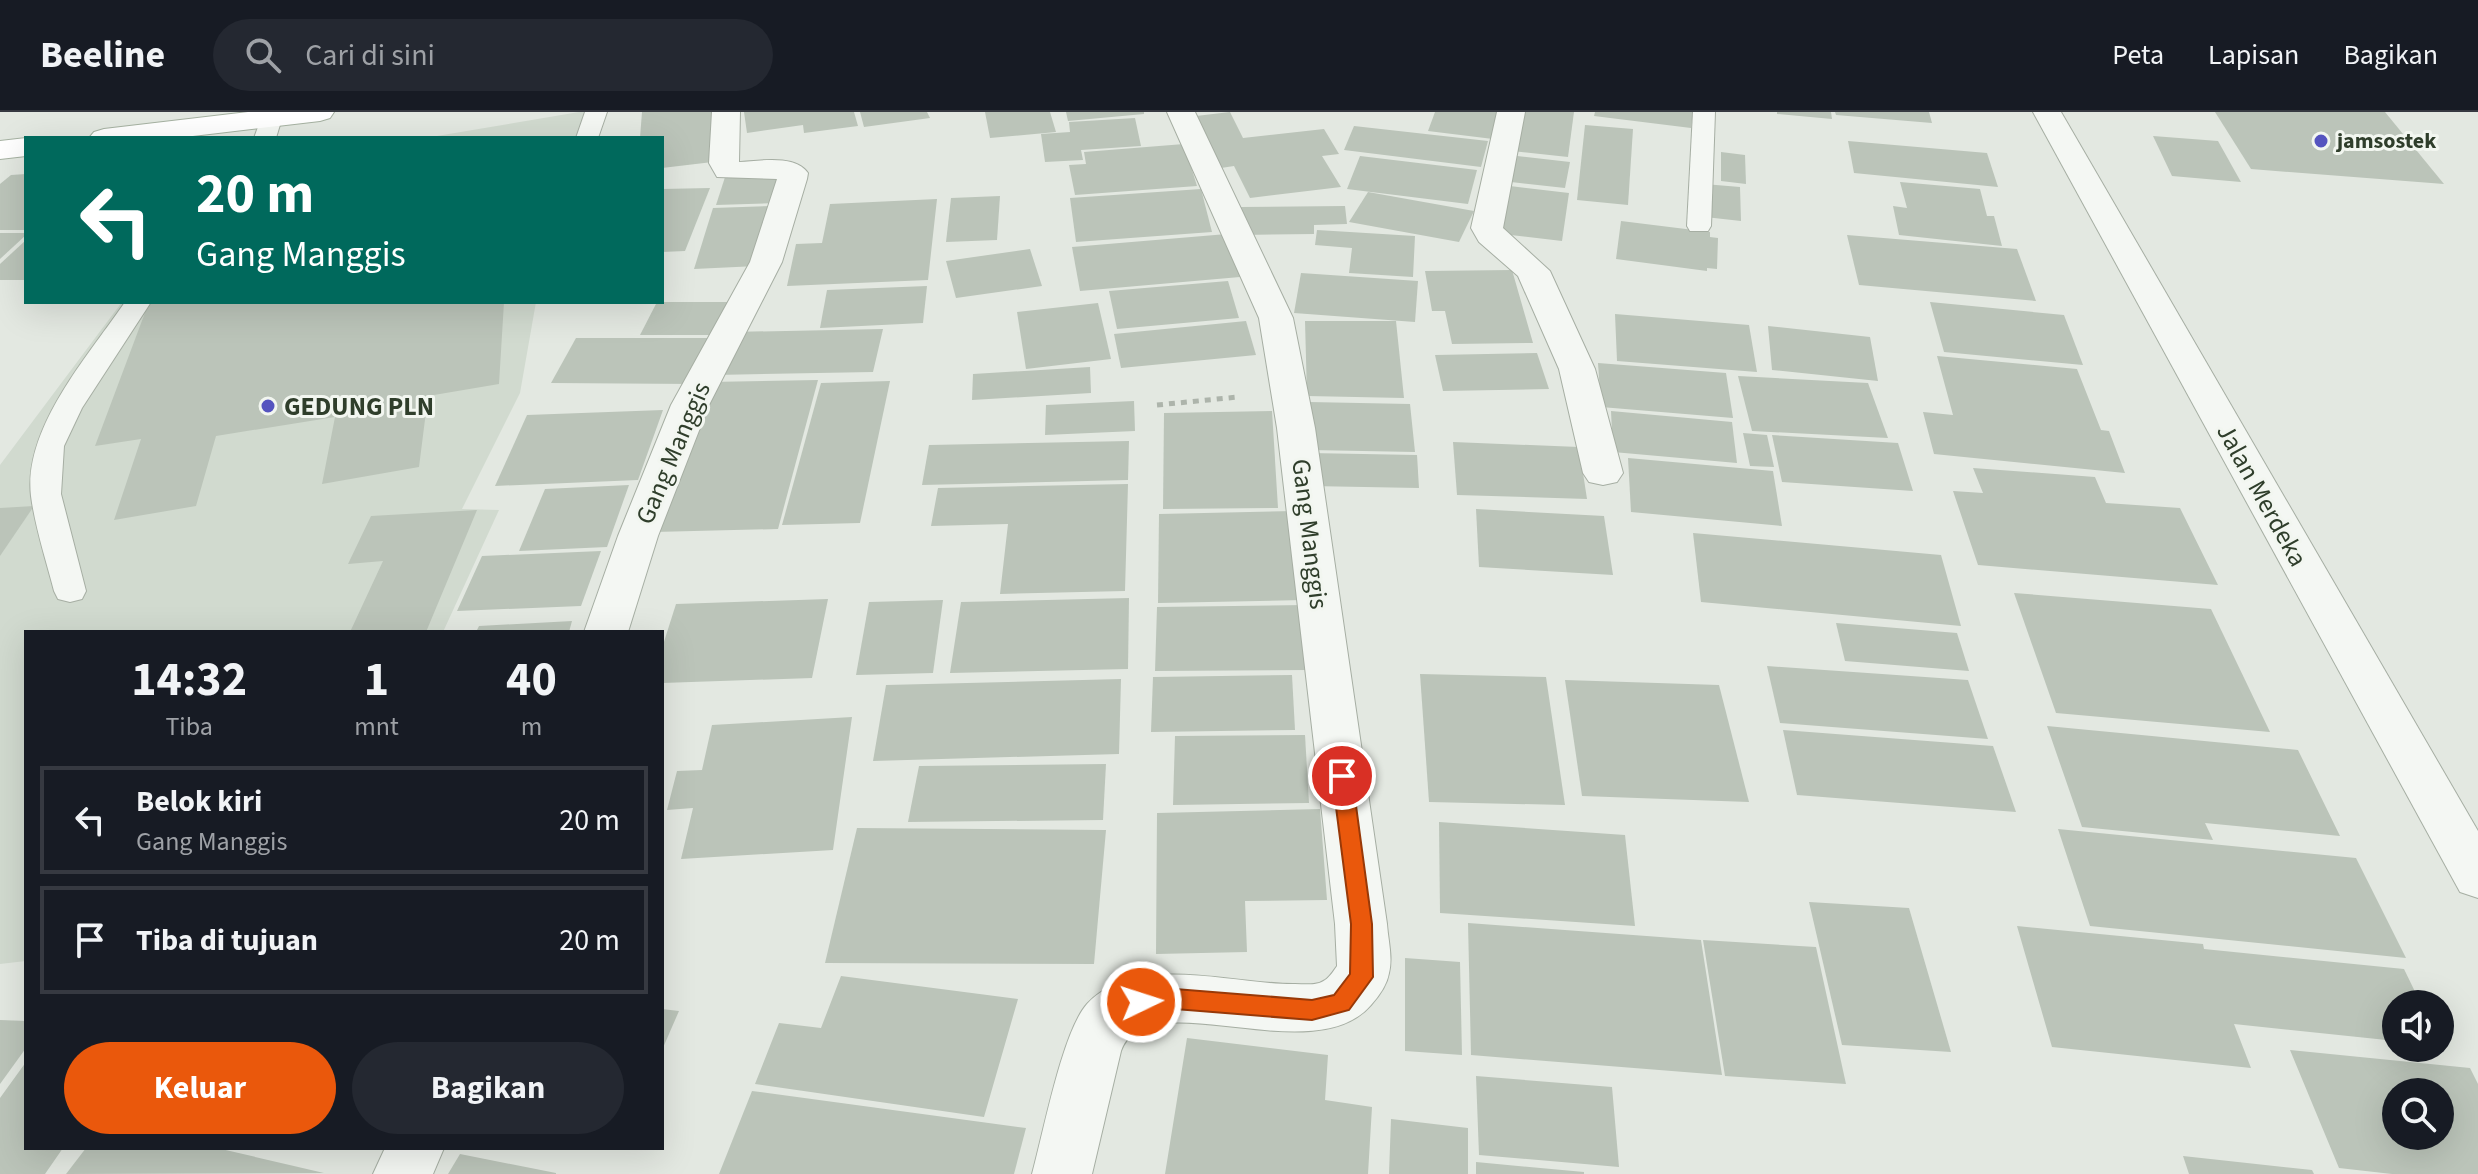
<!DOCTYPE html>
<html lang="id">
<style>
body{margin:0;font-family:"Source Sans 3",sans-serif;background:#242831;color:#f1f3f6;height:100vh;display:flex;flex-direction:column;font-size:30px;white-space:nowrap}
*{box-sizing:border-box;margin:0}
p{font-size:26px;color:#9ea1a6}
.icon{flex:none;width:44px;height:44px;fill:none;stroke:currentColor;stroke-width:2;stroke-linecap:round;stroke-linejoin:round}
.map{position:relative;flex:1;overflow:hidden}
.panel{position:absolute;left:24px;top:518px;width:640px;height:520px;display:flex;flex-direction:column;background:#171b24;border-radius:0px;box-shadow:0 8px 32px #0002}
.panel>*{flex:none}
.banner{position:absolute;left:24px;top:24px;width:640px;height:168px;border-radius:0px;box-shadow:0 8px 32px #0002;background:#00695c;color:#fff;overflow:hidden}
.controls{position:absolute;left:2382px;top:878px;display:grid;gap:16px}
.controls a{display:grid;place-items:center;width:72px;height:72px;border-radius:50%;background:#171b24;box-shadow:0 8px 32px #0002;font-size:40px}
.pin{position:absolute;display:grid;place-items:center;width:68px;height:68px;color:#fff;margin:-34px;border:4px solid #fff;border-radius:50%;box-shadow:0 2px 8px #0007}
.me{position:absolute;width:88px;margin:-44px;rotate:86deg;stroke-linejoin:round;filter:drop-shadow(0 0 6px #0008)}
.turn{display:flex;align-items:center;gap:28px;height:168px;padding:0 40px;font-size:36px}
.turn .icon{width:104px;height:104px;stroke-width:2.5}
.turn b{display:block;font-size:56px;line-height:68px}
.eta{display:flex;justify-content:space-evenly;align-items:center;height:136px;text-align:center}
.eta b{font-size:48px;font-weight:700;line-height:56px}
.cta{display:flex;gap:16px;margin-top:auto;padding:16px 40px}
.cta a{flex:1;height:92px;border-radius:48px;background:#ea580c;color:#fff;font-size:32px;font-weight:700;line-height:92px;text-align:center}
.cta a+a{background:#242831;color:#f1f3f6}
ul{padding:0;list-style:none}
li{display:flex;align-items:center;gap:24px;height:108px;margin:0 16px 12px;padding:0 24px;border:4px solid #363941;border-radius:0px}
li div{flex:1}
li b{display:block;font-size:30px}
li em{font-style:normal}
header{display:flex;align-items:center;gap:48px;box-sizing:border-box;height:112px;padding:0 40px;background:#171b24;border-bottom:2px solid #363941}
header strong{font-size:38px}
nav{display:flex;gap:44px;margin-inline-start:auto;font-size:28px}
.search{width:560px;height:72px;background:#242831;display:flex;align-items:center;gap:20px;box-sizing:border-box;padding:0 28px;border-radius:44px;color:#9ea1a6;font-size:30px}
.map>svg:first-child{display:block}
</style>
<header>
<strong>Beeline</strong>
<div class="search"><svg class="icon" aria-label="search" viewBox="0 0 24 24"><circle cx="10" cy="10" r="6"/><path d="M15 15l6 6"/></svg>Cari di sini</div>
<nav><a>Peta</a><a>Lapisan</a><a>Bagikan</a></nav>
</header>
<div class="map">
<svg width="2478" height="1062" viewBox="0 0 2478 1062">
<rect width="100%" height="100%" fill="#e3e8e1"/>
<!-- built -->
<g fill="#d1dacf">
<polygon points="579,0 603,0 594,26 425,26"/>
<polygon points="122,190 536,190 520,281 462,397 499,398 443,520 26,520 26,849 0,852 0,353"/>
</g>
<!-- building -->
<g fill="#bbc4b9" fill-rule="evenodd">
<polygon points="642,0 719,0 721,49 662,56 662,26 640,26"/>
<polygon points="744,0 854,0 858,14 804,21 803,13 747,21"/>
<polygon points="860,0 927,0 930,6 864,15"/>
<polygon points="985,0 1050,0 1056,20 990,26"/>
<polygon points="1066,0 1144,0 1144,2 1068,9"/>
<polygon points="1230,0 1243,26 1324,17 1339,42 1322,44 1341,75 1250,86 1234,54 1221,56 1196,4"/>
<polygon points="1435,0 1502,0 1493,27 1428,19"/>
<polygon points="1519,0 1574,0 1568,45 1512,39"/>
<polygon points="1595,0 1693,0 1691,16 1594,4"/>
<polygon points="1777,0 1831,0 1832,7 1777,2"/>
<polygon points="1835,0 1929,0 1932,11 1836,3"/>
<polygon points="2215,0 2385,0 2444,72 2251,57"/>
<polygon points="1135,6 1141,34 1081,38 1083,48 1045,50 1041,22 1070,20 1069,10"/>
<polygon points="1585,13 1633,17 1628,93 1577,88"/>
<polygon points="1354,14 1488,29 1481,55 1344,38"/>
<polygon points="2153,24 2218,29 2241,70 2172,64"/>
<polygon points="1848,29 1987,41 1998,75 1854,61"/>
<polygon points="1184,32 1197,74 1075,83 1069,53 1086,52 1084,40"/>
<polygon points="1721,40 1745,43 1746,72 1721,69"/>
<polygon points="1360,44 1477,58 1468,92 1347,77"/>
<polygon points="1517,44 1570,50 1565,76 1511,70"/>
<polygon points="786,60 778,91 716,93 726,62"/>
<polygon points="26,62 26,118 0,118 0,72 11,63"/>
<polygon points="1900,70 1980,77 1987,104 1994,104 2002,134 1899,123 1893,94 1907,96"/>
<polygon points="1704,72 1740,75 1741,109 1705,105"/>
<polygon points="1510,74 1569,81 1562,129 1502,122"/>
<polygon points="710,76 685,139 662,140 662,77"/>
<polygon points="1201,77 1212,120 1076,130 1070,86"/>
<polygon points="1368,80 1474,99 1459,130 1349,110"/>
<polygon points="1000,84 997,128 946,130 951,86"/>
<polygon points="937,87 928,168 787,174 796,132 822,131 830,92"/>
<polygon points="773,94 757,154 694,157 713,96"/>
<polygon points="1345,94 1347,112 1314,113 1314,122 1241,123 1240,95"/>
<polygon points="1621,109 1710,120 1710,125 1718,126 1717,157 1707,156 1707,159 1616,147"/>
<polygon points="1317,118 1415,124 1413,165 1349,161 1352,136 1315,133"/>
<polygon points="0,121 26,121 26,123 0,147"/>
<polygon points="1227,122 1240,165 1080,179 1072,135"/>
<polygon points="1847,123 2017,137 2036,189 1859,173"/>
<polygon points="26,128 26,168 0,168 0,152"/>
<polygon points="1030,137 1042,174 956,186 946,149"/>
<polygon points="1512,158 1533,231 1452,232 1445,199 1432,199 1425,159"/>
<polygon points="1301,161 1418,169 1415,210 1294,201"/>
<polygon points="1228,169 1239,206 1117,217 1109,179"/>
<polygon points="927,174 923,211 820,216 827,178"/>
<polygon points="149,190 504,190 499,272 428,284 419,355 322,372 335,305 216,324 196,394 114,408 141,327 95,334"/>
<polygon points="657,190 732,190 717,223 640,223"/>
<polygon points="1930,190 2064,203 2083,253 1944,240"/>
<polygon points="1098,191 1111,247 1026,257 1017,200"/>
<polygon points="1615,202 1749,213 1757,260 1617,249"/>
<polygon points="1246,209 1256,243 1121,256 1114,222"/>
<polygon points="1305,209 1396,209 1404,286 1307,284"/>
<polygon points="1768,214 1870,225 1878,269 1772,258"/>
<polygon points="883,217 873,260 715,263 731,220"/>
<polygon points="576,226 715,226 694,272 551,271"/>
<polygon points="1537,241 1549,277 1443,279 1435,243"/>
<polygon points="1937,244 2077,257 2101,318 2109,319 2125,361 1934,342 1923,300 1953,303"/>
<polygon points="1598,251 1726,261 1733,306 1601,295"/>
<polygon points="1090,255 1091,281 972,288 973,262"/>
<polygon points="1738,264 1868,271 1888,326 1752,319"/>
<polygon points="818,268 778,417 654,420 709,270"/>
<polygon points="890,269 860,411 782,413 821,271"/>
<polygon points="1134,289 1135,319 1045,323 1046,293"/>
<polygon points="1309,290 1410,292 1415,340 1310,338"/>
<polygon points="663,298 638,368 495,374 527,303"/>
<polygon points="1272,299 1278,396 1163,397 1164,301"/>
<polygon points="1611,299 1732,310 1737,351 1613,340"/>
<polygon points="1743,321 1767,323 1774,355 1750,354"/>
<polygon points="1772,323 1898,331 1913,379 1782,370"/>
<polygon points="1129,329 1128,368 922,373 929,333"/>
<polygon points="1453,330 1579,335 1587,387 1457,383"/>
<polygon points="1309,341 1417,343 1419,376 1310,374"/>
<polygon points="1628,346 1773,359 1782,414 1631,400"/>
<polygon points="1973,356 2095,365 2106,391 2180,396 2218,473 1978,453 1953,379 1983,381"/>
<polygon points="1128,372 1125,479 1000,482 1008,412 931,414 938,376"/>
<polygon points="629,373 607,435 519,439 545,377"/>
<polygon points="34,394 0,444 0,396"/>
<polygon points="1476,397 1604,404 1613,463 1479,455"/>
<polygon points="477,398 426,520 350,520 383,449 348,452 371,404"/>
<polygon points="1295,399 1303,488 1158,491 1159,402"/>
<polygon points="1693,421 1941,443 1961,514 1701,490"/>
<polygon points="601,439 581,494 457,499 482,444"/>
<polygon points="2014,481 2211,497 2270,620 2056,601"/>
<polygon points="1129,486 1128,557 950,561 961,490"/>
<polygon points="828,487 812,566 662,571 662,536 676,492"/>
<polygon points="943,488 933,561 856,563 869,490"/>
<polygon points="1305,493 1307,558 1155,559 1157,495"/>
<polygon points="572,509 569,520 476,520 479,514"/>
<polygon points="1836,511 1957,521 1969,559 1845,549"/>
<polygon points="1767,554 1968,568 1988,627 1780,611"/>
<polygon points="1420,562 1546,565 1565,693 1429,690"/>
<polygon points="1292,563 1295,618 1151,620 1153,565"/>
<polygon points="1121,567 1119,642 873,649 886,573"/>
<polygon points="1565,568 1719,573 1749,690 1582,684"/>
<polygon points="852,605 833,738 681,747 693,696 667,698 677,659 702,658 712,613"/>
<polygon points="2047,614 2298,638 2340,724 2205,711 2213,728 2082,715"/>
<polygon points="1783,618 1993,634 2016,700 1797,683"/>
<polygon points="1305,623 1309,691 1173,693 1175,624"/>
<polygon points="1106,652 1103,708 908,710 919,654"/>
<polygon points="1320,697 1327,788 1245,789 1247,840 1156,842 1157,701"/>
<polygon points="1439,710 1625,723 1635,814 1440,801"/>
<polygon points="857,716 1106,718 1094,852 825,851"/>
<polygon points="2058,717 2356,746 2406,846 2090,814"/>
<polygon points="1809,790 1909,796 1951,940 1842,933"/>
<polygon points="1468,811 1701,828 1722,963 1471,943"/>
<polygon points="2017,814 2203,832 2204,837 2404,857 2421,892 2396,892 2396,929 2234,912 2251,956 2052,935"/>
<polygon points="1703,828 1816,835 1846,972 1725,964"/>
<polygon points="1405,846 1460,850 1462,943 1405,939"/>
<polygon points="841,864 1018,887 984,1005 755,972 779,911 821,916"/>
<polygon points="662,897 679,899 662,938"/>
<polygon points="0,908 26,909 26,936 0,972"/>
<polygon points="1187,926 1328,943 1325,988 1372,995 1368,1062 1165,1062"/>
<path d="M 2290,938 L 2470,956 L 2478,972 L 2478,1062 L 2392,1062 L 2339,1056 ZM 2396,980 L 2440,980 L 2440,1024 L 2396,1024 Z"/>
<polygon points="26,950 26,1036 63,1036 45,1062 0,1062 0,986"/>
<polygon points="1476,964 1612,975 1619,1055 1479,1043"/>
<polygon points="752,979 1026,1016 1014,1062 719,1062"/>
<polygon points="1391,1007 1468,1016 1468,1062 1389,1062"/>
<polygon points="86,1036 217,1036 324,1061 66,1062"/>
<polygon points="460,1042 556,1061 556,1062 448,1062"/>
<polygon points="2183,1044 2312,1058 2314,1062 2189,1062"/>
<polygon points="1476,1050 1584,1060 1584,1062 1476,1062"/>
</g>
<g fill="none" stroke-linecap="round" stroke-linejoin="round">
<defs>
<g id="service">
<polygon points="274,0 282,6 276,26 254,26 263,1"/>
<polygon points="585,0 607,0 598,26 576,26"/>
<polygon points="1693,0 1715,0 1711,114 1708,119 1690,119 1687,114"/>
<path d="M 125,190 L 151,190 L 82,296 L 64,334 L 61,382 L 86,479 L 82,487 L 70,490 L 58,487 L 54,479 C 46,448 35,415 31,384 C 23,316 89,243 125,190 Z"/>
</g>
<g id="minor">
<path d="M 712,0 L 740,0 L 739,50 C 759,49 795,42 808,61 L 807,67 L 782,150 L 709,293 L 658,424 L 628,520 L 584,520 L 618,424 L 671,293 L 750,150 L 777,67 L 717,65 L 709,51 Z"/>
<path d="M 1167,0 L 1195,0 L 1293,206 L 1315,316 L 1387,812 C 1388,828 1393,845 1389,861 C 1387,873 1379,884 1371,893 C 1313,961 1146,868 1121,939 L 1092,1062 L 1032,1062 C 1043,1023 1062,920 1087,892 C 1135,840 1234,873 1295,872 C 1305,872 1317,874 1325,868 C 1330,865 1334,858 1337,854 L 1335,812 L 1277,316 L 1259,206 Z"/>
<polygon points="1497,0 1525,0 1503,116 1550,159 1595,257 1623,361 1617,370 1603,373 1589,370 1583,361 1559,257 1518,164 1479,130 1471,116"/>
<polygon points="385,1036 444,1036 433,1062 373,1062"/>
</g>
<polygon id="tertiary" points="2033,0 2061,0 2478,719 2478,786 2460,780"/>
<g id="primary">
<polygon points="248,0 334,0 330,6 320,9 176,26 89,26 94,20 104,17"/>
<polygon points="26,26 26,44 0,47 0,29"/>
</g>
</defs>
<!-- service casing -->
<use href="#service" stroke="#a6aea3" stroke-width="2"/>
<!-- minor casing -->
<use href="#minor" stroke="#a6aea3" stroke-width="2"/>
<!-- tertiary casing -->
<use href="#tertiary" stroke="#a6aea3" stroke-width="2"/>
<!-- primary casing -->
<use href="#primary" stroke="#a6b2a2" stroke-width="2"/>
<!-- path -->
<polyline stroke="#adb4ab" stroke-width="5" stroke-dasharray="6 6" stroke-linecap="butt" points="1157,293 1238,285"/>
<!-- service -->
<use href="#service" fill="#f4f7f3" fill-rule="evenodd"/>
<!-- minor -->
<use href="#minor" fill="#f4f7f3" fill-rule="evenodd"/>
<!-- tertiary -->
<use href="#tertiary" fill="#f4f7f3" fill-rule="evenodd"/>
<!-- primary -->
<use href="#primary" fill="#fff" fill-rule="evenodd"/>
</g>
<!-- route -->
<polygon fill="#ea580c" stroke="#983908" stroke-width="2" points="1342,657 1349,659 1352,664 1372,812 1373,865 1349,898 1312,908 1175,897 1141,900 1133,897 1130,890 1133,883 1175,877 1312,888 1334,883 1350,862 1351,812 1332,664 1335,659"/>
<!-- markers -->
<g fill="#5554bf" stroke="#f2f6f0" stroke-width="3">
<circle cx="2321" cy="29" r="8"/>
<circle cx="268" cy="294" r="8"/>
</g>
<g text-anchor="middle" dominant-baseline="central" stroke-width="6" stroke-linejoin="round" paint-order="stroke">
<!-- far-poi labels -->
<g font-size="22" font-weight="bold" fill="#2f3e2b" stroke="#f2f6f0" text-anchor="start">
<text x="2337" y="29">jamsostek</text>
</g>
<!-- poi labels -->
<g font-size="26" font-weight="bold" fill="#2f3e2b" stroke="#f2f6f0" text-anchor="start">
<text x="284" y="294">GEDUNG PLN</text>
</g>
<!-- street labels -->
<g font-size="26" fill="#2f3e2b" stroke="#f2f6f0">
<text transform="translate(673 341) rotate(-67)">Gang Manggis</text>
<text transform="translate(2262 383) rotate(61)">Jalan Merdeka</text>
<text transform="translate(1310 422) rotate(83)">Gang Manggis</text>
</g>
</g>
</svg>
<div class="controls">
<a><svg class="icon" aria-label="sound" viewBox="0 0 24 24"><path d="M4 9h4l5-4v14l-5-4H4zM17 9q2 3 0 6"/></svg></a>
<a><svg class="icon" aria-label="search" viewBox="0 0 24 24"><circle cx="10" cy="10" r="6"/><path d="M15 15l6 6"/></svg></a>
</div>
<div class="pin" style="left:1342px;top:664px;background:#d93025"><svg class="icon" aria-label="arrive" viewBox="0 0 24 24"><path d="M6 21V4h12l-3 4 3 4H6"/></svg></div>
<svg class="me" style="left:1141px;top:890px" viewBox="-20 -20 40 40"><circle r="17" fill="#ea580c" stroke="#fff" stroke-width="3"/><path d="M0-11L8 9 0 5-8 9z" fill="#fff"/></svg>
<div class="banner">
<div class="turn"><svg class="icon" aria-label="left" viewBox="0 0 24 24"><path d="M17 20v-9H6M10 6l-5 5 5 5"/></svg><div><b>20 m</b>Gang Manggis</div></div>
</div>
<section class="panel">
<div class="eta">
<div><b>14:32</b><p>Tiba</p></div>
<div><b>1</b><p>mnt</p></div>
<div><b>40</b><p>m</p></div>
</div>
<ul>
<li><svg class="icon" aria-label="left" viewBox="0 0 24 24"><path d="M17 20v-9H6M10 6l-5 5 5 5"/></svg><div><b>Belok kiri</b><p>Gang Manggis</p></div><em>20 m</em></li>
<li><svg class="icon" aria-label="arrive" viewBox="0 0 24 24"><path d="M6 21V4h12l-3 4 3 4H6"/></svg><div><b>Tiba di tujuan</b></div><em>20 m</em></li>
</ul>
<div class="cta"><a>Keluar</a><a>Bagikan</a></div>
</section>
</div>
